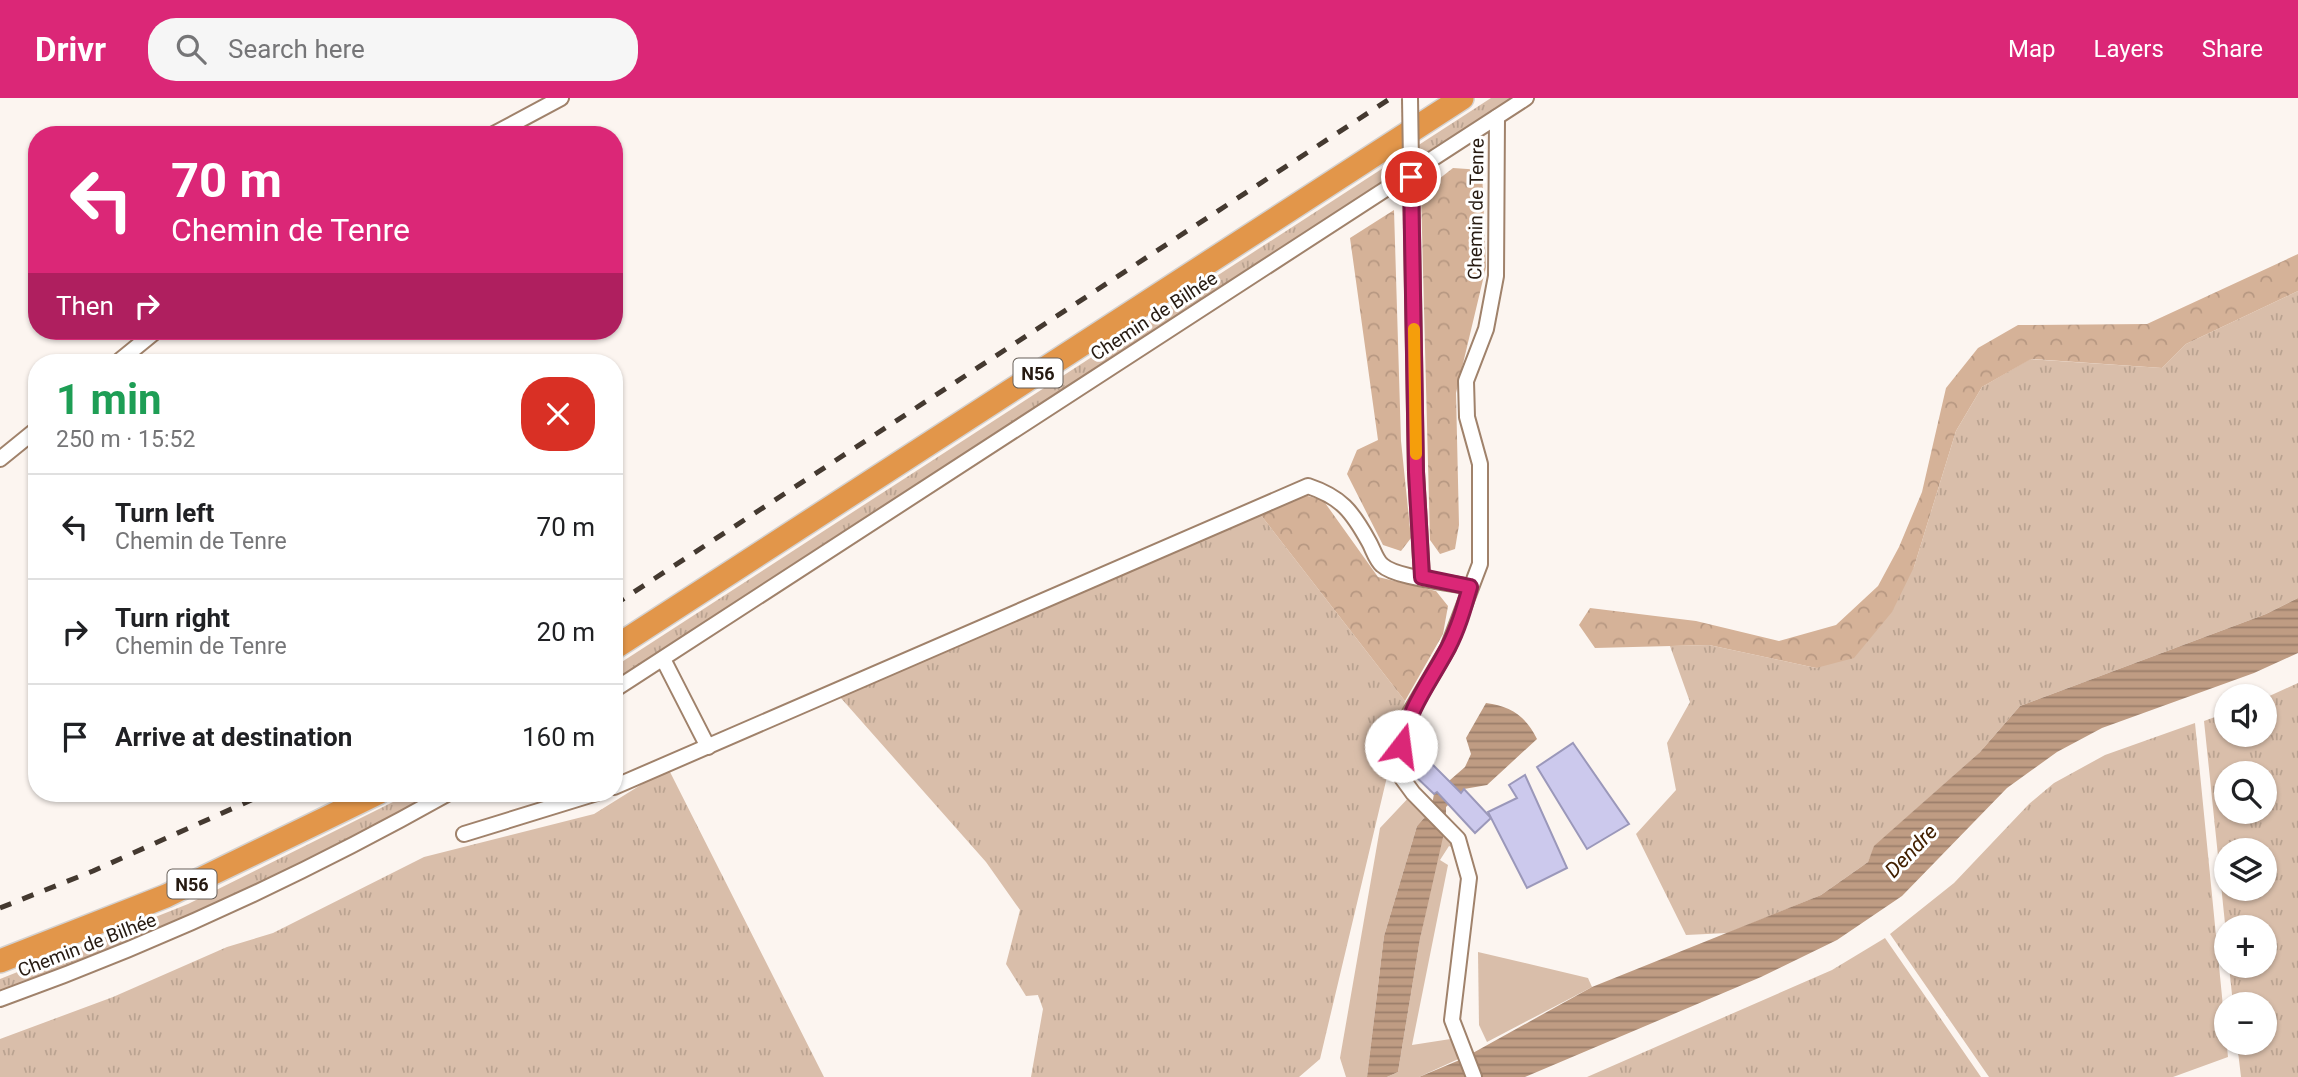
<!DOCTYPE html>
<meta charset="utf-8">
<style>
body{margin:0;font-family:Roboto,sans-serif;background:#f6f6f6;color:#202124;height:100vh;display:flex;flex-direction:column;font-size:26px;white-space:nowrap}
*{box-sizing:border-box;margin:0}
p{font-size:23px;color:#757577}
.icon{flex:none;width:38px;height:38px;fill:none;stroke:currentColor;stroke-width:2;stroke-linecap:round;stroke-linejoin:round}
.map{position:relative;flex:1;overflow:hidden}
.sheet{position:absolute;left:28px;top:256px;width:595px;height:448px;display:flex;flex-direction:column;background:#fff;border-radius:28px;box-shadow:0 2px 5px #0004}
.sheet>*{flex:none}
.top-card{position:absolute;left:28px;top:28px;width:595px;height:214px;border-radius:28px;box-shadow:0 2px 5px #0004;background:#db2777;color:#fff;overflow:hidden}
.buttons{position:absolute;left:2214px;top:586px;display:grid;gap:14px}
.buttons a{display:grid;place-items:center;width:63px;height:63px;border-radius:50%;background:#fff;box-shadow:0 2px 5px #0004;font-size:35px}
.pin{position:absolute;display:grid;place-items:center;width:60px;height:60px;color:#fff;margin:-30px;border:4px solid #fff;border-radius:50%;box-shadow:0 2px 7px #0007}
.me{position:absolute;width:77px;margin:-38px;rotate:15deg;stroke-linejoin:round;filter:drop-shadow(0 0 5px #0008)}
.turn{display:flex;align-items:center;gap:24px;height:147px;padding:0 28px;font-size:32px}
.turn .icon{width:91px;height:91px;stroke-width:2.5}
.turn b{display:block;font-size:49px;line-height:60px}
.then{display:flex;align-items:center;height:66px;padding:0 28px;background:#0003;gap:14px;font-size:26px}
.round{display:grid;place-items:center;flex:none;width:74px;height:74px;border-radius:28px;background:#f6f6f6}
.head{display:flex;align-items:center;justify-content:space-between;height:119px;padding:0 28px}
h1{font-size:42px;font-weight:700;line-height:52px;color:#1e9e55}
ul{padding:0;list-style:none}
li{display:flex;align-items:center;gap:21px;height:105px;padding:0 28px;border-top:2px solid #e0e0e0}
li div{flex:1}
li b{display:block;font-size:26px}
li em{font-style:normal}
header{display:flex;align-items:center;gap:42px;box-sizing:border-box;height:98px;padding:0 35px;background:#db2777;color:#fff}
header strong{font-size:33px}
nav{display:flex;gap:38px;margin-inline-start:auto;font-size:24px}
.search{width:490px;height:63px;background:#f6f6f6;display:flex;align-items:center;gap:18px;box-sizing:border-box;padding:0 24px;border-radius:28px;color:#757577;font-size:26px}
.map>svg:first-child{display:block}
</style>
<header>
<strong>Drivr</strong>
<div class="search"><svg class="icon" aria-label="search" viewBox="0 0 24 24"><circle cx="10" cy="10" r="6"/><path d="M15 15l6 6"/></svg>Search here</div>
<nav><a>Map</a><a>Layers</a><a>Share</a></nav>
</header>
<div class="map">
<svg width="2298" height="979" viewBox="0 0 2298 979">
<defs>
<pattern id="grass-tufts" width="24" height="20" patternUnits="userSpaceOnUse" patternTransform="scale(1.75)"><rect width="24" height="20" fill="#d9beaa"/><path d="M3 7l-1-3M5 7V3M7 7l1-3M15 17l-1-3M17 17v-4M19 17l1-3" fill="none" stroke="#baa391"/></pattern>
<pattern id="forest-crowns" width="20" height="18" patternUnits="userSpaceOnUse" patternTransform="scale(1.75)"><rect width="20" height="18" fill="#d5b298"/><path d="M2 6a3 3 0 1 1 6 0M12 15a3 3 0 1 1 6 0" fill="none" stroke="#b79882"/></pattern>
<pattern id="water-rules" width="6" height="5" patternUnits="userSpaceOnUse" patternTransform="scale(1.75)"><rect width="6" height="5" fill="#bf9c83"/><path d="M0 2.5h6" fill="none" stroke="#9b7e6a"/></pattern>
</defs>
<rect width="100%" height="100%" fill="#fcf5f0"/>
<!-- grass -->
<g fill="url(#grass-tufts)" fill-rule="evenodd">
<polygon points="1491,0 1514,0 614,584 614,569"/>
<polygon points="2298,193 2298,500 2266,516 2020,608 1980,654 1875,748 1868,764 1821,797 1728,835 1686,837 1636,736 1676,692 1667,645 1690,604 1670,548 1709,547 1816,570 1914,469 1956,333 1982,289 2030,261 2162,270 2186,246"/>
<polygon points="1260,416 1405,603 1320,961 1299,979 1031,979 1043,911 1038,897 1026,898 1006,866 1020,812 986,764 840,599"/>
<path d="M 2298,585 L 2298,979 L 2241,979 L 2237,945 L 2264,945 L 2264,906 L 2233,906 L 2229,868 L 2264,868 L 2264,830 L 2226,830 L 2226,835 L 2204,623 L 2226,615 L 2226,637 L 2264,637 L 2265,600 ZM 2226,676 L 2264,676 L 2264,714 L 2226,714 ZM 2264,752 L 2264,791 L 2226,791 L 2226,752 Z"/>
<polygon points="2195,625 2228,959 2173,979 1989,979 1890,836 1954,785 2029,706 2054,685 2105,657"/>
<polygon points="668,670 824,979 0,979 0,941 113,899 227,849 273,835 424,759 594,716"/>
<polygon points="411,695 436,695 349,742 179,825 0,895 0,881 188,806"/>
<polygon points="1885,840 1981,979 1587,979 1832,872"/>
</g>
<!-- forest -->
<g fill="url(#forest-crowns)">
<polygon points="1453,70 1482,72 1486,169 1456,295 1459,427 1455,451 1440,456 1430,442 1421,95"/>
<polygon points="1394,112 1401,343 1411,440 1401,453 1383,447 1347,376 1357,352 1378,342 1350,140"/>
<polygon points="2298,156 2298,193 2186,246 2162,270 2031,261 1982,289 1956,333 1914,469 1892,514 1854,560 1816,570 1709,547 1595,550 1579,527 1590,510 1696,523 1779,543 1836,527 1878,488 1899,449 1922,394 1946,290 1978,250 2018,227 2147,226"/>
<polygon points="1304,397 1323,402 1378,479 1436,493 1448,508 1443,536 1405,603 1260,416"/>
</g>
<!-- park -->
<g fill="#d9beaa">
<polygon points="1413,695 1431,712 1417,728 1384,838 1367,979 1346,979 1340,960 1380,730"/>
<polygon points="1443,729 1465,756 1449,748 1440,762 1448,767 1412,947 1457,940 1465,958 1419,979 1387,979 1398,974 1420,841"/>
<polygon points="1478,854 1588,880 1592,889 1487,944 1479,927"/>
</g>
<!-- water -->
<g fill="url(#water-rules)">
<polygon points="2298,500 2298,555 2254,575 2102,630 2057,654 2007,690 1902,798 1837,842 1761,879 1525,979 1419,979 1462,961 1592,889 1821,797 1868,764 1874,748 1980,654 2020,608 2266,516"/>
<path d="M 1486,605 C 1510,608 1526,618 1537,641 L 1487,687 L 1464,691 L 1446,709 L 1446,726 L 1420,841 L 1398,974 L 1387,979 L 1367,979 L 1384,838 L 1417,728 L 1431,712 L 1434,696 L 1465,669 L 1471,656 L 1466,640 Z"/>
</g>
<!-- building -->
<g fill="#ccc9ed" stroke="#9b98ba" stroke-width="2">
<polygon points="1573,645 1629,726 1587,751 1537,669"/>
<polygon points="1427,661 1461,695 1464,691 1491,720 1475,735 1437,694 1434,696 1412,675"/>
<polygon points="1525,677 1567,770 1527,790 1488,714 1517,700 1509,687"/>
</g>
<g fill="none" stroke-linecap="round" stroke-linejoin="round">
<defs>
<g id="minor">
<polyline points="492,37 561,0"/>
<polyline points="1412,132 1416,374 1422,479"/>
<polyline points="118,264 156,233"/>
<polyline points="0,361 37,331"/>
<polyline points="663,561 708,649"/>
<polyline points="614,592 1526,0"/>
<path d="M 614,689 L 1308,388 C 1341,399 1352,413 1369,444 C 1373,451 1376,462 1382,467 C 1396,480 1448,484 1470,489"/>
<polyline points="464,736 597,695"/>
<path d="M 0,901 C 156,845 305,776 449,695"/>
<polyline points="1474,979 1452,922 1469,780 1458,741 1413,695 1402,680 1400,661 1408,618 1448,550 1480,466 1480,366 1467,319 1466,283 1486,231 1496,178 1497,19"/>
</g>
<g id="trunk">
<polyline points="614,550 1462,0"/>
<polyline points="0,863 166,798 378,695"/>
</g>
</defs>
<!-- minor casing -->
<use href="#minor" stroke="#a0826b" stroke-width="18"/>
<!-- trunk casing -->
<use href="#trunk" stroke="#d4d1cf" stroke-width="26"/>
<!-- minor -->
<use href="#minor" stroke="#fff" stroke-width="14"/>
<!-- trunk -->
<use href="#trunk" stroke="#e2964a" stroke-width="23"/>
<!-- rail -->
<g stroke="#443930" stroke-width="5" stroke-dasharray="12 12" stroke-linecap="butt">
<polyline points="614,507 1391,0"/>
<polyline points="0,810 93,773 267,695"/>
</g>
<defs>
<polyline id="minor-bridge" points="1410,0 1412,132"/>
</defs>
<!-- minor-bridge casing -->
<use href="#minor-bridge" stroke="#a0826b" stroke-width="18" stroke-linecap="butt"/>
<!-- minor-bridge -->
<use href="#minor-bridge" stroke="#fff" stroke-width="14"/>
</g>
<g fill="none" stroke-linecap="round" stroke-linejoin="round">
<defs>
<path id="route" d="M 1401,648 C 1409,610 1430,584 1448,550 C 1458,531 1464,510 1470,489 L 1422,479 L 1416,374 L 1411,79"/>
</defs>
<!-- route casing -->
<use href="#route" stroke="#8e194d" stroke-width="18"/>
<!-- route -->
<use href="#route" stroke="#db2777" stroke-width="12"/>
<!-- slow -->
<polyline stroke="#f59e0b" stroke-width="12" points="1414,231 1416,356"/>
</g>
<g text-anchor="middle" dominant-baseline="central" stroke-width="6" stroke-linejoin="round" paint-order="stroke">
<!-- shield labels -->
<g fill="#fff" stroke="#675f58" stroke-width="2">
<rect x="1013.5" y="260.5" width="49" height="29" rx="5"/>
<rect x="167.5" y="771.5" width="49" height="29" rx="5"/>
</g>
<g font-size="18" font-weight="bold" fill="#261a11">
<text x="1038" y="275">N56</text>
<text x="192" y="786">N56</text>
</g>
<!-- street labels -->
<g font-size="19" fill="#261a11" stroke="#fff">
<text transform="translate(1476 111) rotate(-89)">Chemin de Tenre</text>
<text transform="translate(1154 218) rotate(-33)">Chemin de Bilhée</text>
<text transform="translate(87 847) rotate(-21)">Chemin de Bilhée</text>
</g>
<!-- water labels -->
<g font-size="21" font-style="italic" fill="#422000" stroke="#fff">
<text transform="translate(1911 753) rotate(-46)">Dendre</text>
</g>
</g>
</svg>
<div class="buttons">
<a><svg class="icon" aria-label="sound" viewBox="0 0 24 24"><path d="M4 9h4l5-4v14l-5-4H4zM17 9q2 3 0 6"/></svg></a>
<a><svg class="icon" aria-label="search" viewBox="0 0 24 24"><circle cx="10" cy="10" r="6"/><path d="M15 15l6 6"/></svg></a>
<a><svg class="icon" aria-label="layers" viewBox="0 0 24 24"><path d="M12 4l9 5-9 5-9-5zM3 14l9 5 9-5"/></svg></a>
<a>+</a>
<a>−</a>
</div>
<div class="pin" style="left:1411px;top:79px;background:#d93025"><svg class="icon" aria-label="arrive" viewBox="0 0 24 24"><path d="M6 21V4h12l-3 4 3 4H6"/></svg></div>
<svg class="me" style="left:1401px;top:648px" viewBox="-20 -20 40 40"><circle r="19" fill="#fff"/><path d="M0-13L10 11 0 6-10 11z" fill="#db2777"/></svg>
<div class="top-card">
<div class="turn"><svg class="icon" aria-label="left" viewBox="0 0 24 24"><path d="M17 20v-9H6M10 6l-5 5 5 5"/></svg><div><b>70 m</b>Chemin de Tenre</div></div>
<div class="then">Then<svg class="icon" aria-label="right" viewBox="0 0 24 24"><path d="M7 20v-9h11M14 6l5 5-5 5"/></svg></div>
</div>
<section class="sheet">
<div class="head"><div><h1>1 min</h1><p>250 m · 15:52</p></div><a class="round" style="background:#d93025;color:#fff"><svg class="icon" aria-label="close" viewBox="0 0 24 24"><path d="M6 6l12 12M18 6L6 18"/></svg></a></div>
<ul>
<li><svg class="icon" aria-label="left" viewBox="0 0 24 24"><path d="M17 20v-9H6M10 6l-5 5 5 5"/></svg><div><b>Turn left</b><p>Chemin de Tenre</p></div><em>70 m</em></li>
<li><svg class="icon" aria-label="right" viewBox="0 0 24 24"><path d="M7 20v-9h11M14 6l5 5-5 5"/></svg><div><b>Turn right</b><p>Chemin de Tenre</p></div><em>20 m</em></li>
<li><svg class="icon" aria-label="arrive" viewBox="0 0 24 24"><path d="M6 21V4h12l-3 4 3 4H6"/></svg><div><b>Arrive at destination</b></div><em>160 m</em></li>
</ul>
</section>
</div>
